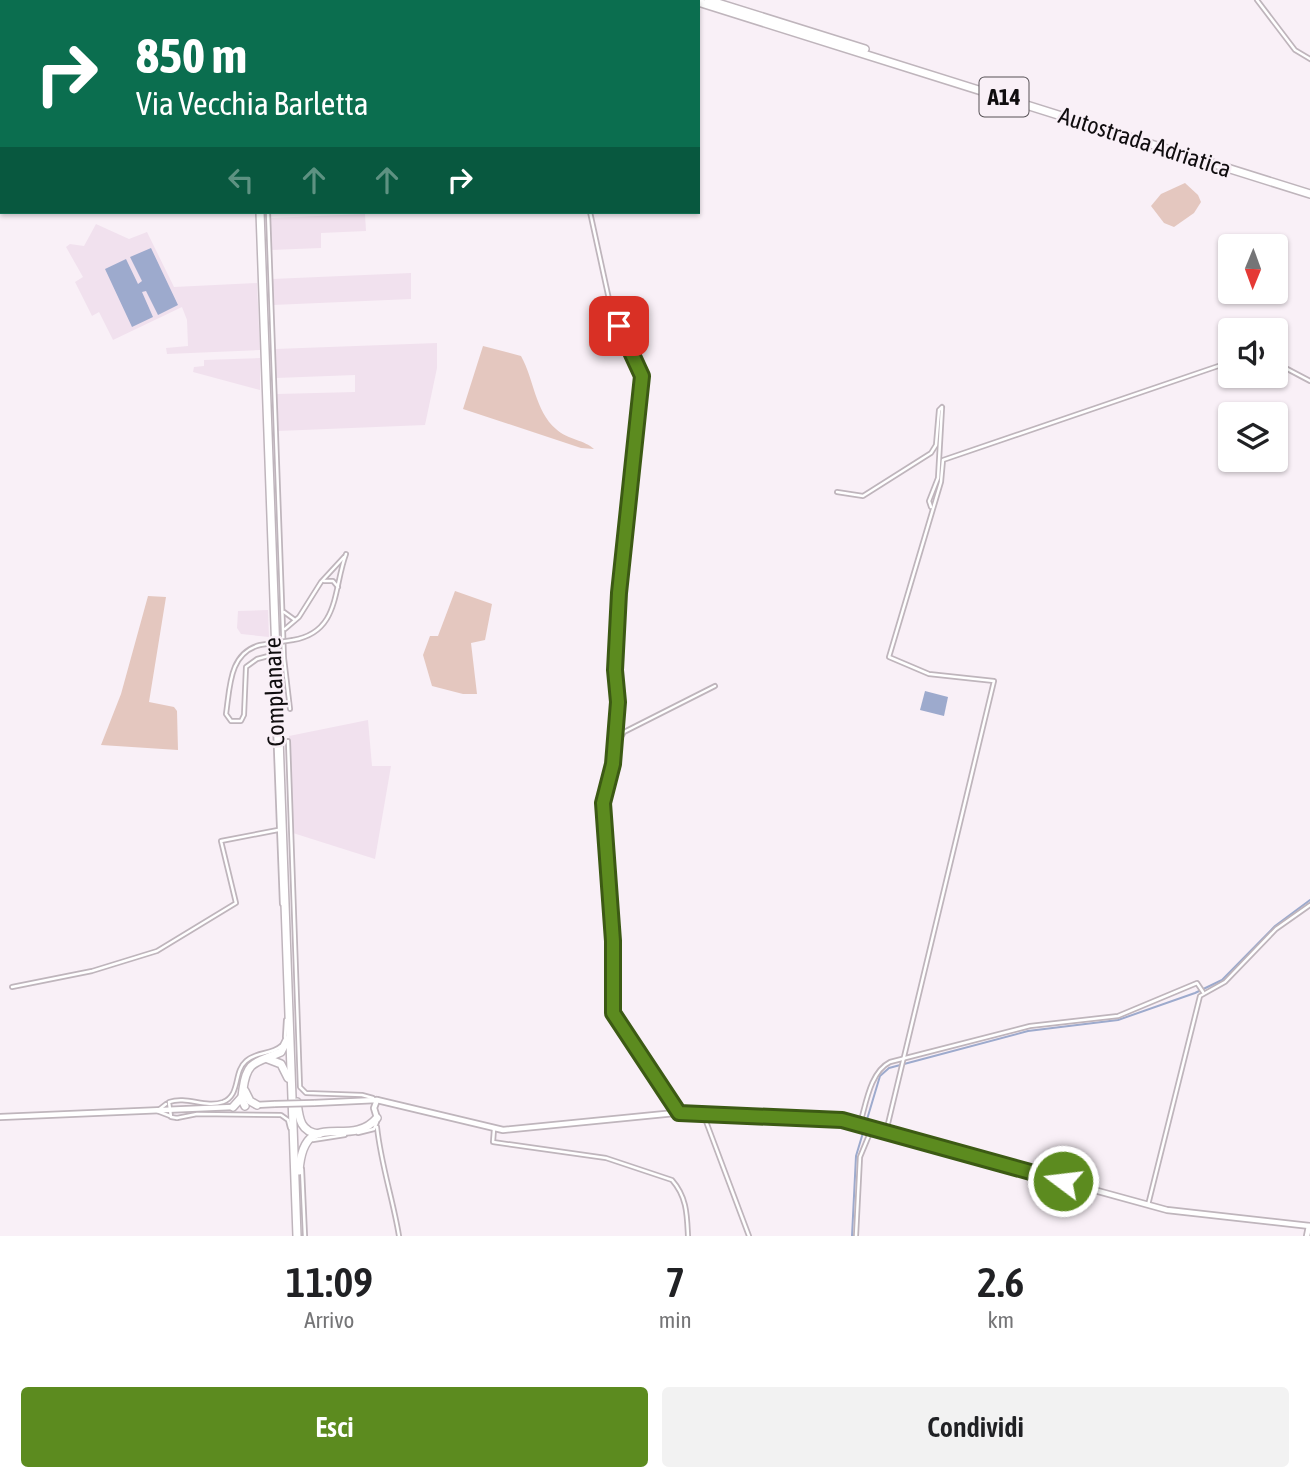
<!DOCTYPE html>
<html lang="it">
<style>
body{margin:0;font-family:"Asap Condensed",sans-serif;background:#f2f2f2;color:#202124;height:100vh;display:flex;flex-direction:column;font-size:26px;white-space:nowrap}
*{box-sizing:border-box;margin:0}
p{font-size:23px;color:#757577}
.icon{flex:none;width:38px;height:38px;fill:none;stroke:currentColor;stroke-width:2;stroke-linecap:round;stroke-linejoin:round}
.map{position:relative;height:1236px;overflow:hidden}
.side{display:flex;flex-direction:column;background:#fff;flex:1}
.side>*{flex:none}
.banner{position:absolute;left:0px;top:0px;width:700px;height:214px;box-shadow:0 2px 5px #0004;background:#0b6e4f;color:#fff;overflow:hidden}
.needle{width:46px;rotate:181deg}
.fabs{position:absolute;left:1218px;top:234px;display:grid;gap:14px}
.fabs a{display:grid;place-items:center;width:70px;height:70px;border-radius:7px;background:#fff;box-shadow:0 2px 5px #0004;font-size:35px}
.pin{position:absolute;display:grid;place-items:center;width:60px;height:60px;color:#fff;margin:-30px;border-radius:14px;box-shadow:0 4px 10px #0006}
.me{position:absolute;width:77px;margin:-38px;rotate:285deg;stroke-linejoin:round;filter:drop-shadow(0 0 5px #0008)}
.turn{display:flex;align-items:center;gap:24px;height:147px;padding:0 21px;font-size:32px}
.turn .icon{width:91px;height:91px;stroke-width:2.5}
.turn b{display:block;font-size:49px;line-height:60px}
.lanes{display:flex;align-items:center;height:66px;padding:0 21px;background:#0003;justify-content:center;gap:35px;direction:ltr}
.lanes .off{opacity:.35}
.eta{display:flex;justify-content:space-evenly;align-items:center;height:119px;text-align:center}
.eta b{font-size:42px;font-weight:600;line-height:49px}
.cta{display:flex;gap:14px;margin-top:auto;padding:14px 21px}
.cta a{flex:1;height:80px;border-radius:7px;background:#5c8b1f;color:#fff;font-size:28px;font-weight:600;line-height:80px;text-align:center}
.cta a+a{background:#f2f2f2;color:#202124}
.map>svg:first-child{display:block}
</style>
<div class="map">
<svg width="1310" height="1236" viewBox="0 0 1310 1236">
<rect width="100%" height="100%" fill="#f9f0f7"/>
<!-- built -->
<g fill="#f1e1ee">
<polygon points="365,214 366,231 321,233 321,248 271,250 270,218"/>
<polygon points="96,224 129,239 147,232 174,287 257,283 260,350 167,354 166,348 188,346 187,320 182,307 113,340 99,312 92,316 75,282 83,277 66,247 70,244 84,246"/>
<polygon points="411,273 411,299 273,305 272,279"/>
<polygon points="437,343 437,368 425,425 278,431 277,394 355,392 355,375 276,378 275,349"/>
<polygon points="260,358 260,390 193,372 194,367 204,366 204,360"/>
<polygon points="268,610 269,637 241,634 237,628 238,611"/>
<polygon points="368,720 372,766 391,766 375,859 293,833 289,736"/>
</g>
<!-- green -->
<g fill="#e4c7bf">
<polygon points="1185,183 1198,195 1201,202 1194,213 1174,227 1164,223 1151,206 1161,194"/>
<path d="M 483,346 L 521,356 C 534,379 535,411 556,429 C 568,440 585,440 594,449 L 581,448 L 463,409 Z"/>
<polygon points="455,591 492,604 485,640 471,643 477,694 463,694 432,686 423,655 430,636 438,636"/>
<polygon points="148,596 166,597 149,702 174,707 177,711 178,750 101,745 121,694"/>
</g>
<!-- water -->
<g fill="#9daacd">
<polygon points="151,248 178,305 158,315 146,291 142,292 153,317 132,327 105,269 126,259 138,284 142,281 130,257"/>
<polygon points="925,691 948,697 944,716 920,710"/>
</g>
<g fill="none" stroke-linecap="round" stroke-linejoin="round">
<!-- stream -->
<polyline stroke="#9daacd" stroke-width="2" points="852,1236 856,1156 880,1076 889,1068 1028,1031 1118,1020 1195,993 1222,980 1275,926 1310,900"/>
<defs>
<g id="street">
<polyline points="247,0 247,2"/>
<polyline points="529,0 530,2"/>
<polyline points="1257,0 1295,50 1310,59"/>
<polyline points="263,2 263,0"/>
<polyline points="268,212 284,658 290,709"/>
<polyline points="590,212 612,313 642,376 622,563 613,764 603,803 613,941 613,1013 679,1113"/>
<polyline points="1276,363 1310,381"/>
<polyline points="837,492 863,496 931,453 936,445 939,410 942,407"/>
<polyline points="931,507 929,501 938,478 942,408"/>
<polyline points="324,581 333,581 338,587"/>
<polyline points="284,612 295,620"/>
<polyline points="285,629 299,617 321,582 344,557"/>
<path d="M 293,640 C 340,632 333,589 346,554"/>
<path d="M 260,645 C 229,653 230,687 226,714 L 231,721 L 241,721 L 244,715 L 246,667 L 257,659 L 272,655"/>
<polyline points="272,645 282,904"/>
<polyline points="288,741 300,1087 306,1093 362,1095 373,1098"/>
<path d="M 607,789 C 619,772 611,748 624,732 L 715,686"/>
<polyline points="12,987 92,971 157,951 236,903 221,841 278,830"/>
<polyline points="285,1037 286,1020"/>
<polyline points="166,1104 157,1111 170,1116"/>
<polyline points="704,1116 749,1236"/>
<path d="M 177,1118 L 171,1117 L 169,1102 C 187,1096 205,1108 223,1102 C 241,1095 233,1072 246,1061 C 257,1051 271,1055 281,1046"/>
<polyline points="177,1118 197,1114 281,1115 288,1120 290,1128"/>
<path d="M 860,1124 C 866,1104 870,1072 890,1062 L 1030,1026 L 1118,1016 L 1197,983 L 1203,992"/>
<path d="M 377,1127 C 381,1165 393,1199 399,1236"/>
<path d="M 494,1129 L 493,1142 L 606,1158 L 672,1180 C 687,1197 687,1215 688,1236"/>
<polyline points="886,1132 994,681 929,674 889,657 941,482 943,460 1230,362"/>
<polyline points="358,1133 374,1129 377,1122"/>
<polyline points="313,1140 345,1135"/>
<polyline points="302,1169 305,1236"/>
<polyline points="1148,1205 1200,996 1225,982 1276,929 1310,905"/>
<polyline points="856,1236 860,1157 872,1128"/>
</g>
<g id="secondary">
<polyline points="314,1103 377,1100 503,1130 675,1113 832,1118 1167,1210 1310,1226"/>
<polyline points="256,1105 275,1104"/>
<polyline points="0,1117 233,1107"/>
<polyline points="377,1118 374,1108 377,1100"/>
<polyline points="1307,1236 1309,1226"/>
</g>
<g id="highway">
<polyline points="257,0 257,2"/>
<polyline points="708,0 865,49"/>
<polyline points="698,2 1310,194"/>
<polyline points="260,212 297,1236"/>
<polyline points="268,1059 281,1064 288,1078"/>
<polyline points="245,1091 250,1101 257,1105"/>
<path d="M 297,1102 C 299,1118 300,1132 319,1134"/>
<path d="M 245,1106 C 241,1099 242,1097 243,1089 C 247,1059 257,1063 281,1052 L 287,1040"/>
<polyline points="233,1107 241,1098"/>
<path d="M 299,1171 C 304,1104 349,1151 377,1118"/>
</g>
</defs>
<!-- street casing -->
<use href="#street" stroke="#bfb5bc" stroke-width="6"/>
<!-- secondary casing -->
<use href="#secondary" stroke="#bfb5bc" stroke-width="8"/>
<!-- highway casing -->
<use href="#highway" stroke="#bfb5bc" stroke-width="10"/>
<!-- street -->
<use href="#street" stroke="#fff" stroke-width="2.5"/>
<!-- secondary -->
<use href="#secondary" stroke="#fff" stroke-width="4.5"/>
<!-- highway -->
<use href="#highway" stroke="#fff" stroke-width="7"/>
<defs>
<polyline id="street-bridge" points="260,645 293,640"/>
<polyline id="secondary-bridge" points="275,1104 314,1103"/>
</defs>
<!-- street-bridge casing -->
<use href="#street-bridge" stroke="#bfb5bc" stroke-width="6" stroke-linecap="butt"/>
<!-- secondary-bridge casing -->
<use href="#secondary-bridge" stroke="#bfb5bc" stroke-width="8" stroke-linecap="butt"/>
<!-- street-bridge -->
<use href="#street-bridge" stroke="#fff" stroke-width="2.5"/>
<!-- secondary-bridge -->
<use href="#secondary-bridge" stroke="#fff" stroke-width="4.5"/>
</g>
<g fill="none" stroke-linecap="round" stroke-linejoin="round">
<defs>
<polyline id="route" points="619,326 642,376 619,593 615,670 618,702 613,764 603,803 613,941 613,1013 679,1113 842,1120 1063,1181"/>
</defs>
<!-- route casing -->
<use href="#route" stroke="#3c5a14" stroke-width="18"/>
<!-- route -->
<use href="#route" stroke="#5c8b1f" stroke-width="12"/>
</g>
<g text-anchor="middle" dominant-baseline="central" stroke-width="5" stroke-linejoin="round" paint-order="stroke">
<!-- shield labels -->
<rect fill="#f9f0f7" stroke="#565155" stroke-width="2" x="979.5" y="77.5" width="49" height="39" rx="5"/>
<g font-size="23" font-weight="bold" fill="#100d0f">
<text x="1004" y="97">A14</text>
</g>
<!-- street labels -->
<g font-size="24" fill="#100d0f" stroke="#f9f0f7">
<text transform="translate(1145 142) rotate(18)">Autostrada Adriatica</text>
<text transform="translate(274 692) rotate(-92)">Complanare</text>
</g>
</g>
</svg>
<div class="fabs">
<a><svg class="needle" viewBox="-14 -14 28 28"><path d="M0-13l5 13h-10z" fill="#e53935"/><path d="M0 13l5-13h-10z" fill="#757577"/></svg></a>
<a><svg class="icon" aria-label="sound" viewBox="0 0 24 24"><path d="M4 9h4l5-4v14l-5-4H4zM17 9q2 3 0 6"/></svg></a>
<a><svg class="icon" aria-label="layers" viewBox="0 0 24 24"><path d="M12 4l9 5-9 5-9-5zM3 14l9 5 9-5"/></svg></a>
</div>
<div class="pin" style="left:619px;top:326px;background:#d93025"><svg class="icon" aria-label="arrive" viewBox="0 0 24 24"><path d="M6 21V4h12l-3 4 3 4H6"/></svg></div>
<svg class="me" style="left:1063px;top:1181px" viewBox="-20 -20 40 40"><circle r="17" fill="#5c8b1f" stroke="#fff" stroke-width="3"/><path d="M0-11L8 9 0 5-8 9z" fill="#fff"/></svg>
<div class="banner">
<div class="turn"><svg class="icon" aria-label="right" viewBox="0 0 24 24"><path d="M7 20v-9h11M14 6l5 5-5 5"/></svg><div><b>850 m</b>Via Vecchia Barletta</div></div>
<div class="lanes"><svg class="icon off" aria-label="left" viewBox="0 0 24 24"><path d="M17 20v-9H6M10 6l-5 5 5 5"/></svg><svg class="icon off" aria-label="ahead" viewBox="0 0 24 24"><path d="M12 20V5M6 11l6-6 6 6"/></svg><svg class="icon off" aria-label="ahead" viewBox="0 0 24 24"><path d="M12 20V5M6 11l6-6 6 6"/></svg><svg class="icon" aria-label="right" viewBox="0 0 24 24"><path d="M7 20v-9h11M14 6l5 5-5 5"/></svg></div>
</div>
</div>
<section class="side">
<div class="eta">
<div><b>11:09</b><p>Arrivo</p></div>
<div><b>7</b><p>min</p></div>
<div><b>2.6</b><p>km</p></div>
</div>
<div class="cta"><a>Esci</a><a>Condividi</a></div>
</section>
